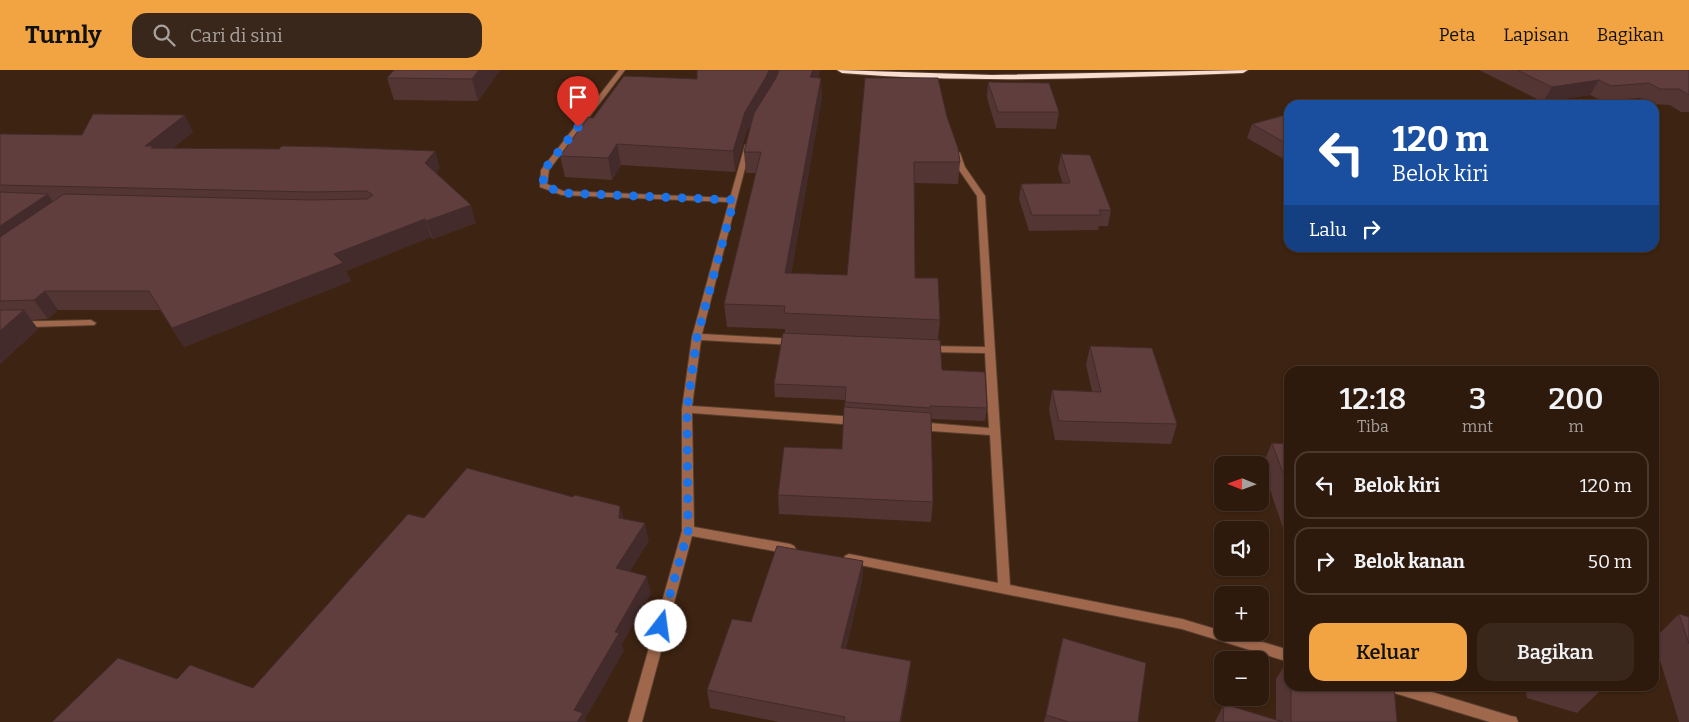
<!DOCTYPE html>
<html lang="id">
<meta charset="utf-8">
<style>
body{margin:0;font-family:Bitter,serif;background:#3a271b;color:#f1f3f6;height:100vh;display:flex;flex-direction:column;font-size:19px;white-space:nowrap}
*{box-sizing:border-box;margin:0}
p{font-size:16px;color:#a7a19d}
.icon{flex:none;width:28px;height:28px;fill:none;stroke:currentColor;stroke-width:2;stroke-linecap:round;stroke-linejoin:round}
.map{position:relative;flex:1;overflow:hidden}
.sheet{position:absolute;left:1284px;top:296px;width:375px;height:325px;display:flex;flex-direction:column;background:#2e1a0d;border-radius:15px;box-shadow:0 1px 4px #0004,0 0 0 1px #49382e}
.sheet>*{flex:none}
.top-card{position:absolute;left:1284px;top:30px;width:375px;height:152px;border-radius:15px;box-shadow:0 1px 4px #0004,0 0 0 1px #49382e;background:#1a4fa0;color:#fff;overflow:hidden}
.needle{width:32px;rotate:271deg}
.controls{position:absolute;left:1214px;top:386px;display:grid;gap:10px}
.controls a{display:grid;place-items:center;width:55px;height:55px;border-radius:10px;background:#2e1a0d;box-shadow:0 1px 4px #0004,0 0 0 1px #49382e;font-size:25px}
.pin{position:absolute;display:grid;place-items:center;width:42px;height:42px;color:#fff;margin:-51px -21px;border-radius:50% 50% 50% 0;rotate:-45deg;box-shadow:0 0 5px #0007}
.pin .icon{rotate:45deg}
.me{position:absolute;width:55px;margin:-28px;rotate:15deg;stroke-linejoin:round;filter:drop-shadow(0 0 4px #0008)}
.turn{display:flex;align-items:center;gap:18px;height:105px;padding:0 25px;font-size:22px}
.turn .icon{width:65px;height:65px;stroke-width:2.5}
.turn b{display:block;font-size:35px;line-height:42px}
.then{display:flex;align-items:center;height:48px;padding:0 25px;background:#0003;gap:10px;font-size:19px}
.eta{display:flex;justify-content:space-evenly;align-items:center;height:85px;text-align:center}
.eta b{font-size:30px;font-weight:600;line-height:35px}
.cta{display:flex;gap:10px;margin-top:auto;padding:10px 25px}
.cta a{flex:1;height:58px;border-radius:15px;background:#f3a442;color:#111;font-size:20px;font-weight:600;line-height:58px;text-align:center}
.cta a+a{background:#3a271b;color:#f1f3f6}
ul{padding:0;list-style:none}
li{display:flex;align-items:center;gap:15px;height:68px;margin:0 10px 8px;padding:0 15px;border:2px solid #49382e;border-radius:15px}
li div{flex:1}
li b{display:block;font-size:19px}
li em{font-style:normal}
header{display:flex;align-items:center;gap:30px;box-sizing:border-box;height:70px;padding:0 25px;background:#f3a442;color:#111}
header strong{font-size:24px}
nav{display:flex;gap:28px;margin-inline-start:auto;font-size:18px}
.search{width:350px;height:45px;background:#3a271b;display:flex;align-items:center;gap:12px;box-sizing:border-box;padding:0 18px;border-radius:15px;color:#a7a19d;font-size:19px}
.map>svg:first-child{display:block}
</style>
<header>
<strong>Turnly</strong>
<div class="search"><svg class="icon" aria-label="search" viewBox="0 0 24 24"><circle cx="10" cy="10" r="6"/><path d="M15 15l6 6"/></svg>Cari di sini</div>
<nav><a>Peta</a><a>Lapisan</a><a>Bagikan</a></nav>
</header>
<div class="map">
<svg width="1689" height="652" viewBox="0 0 1689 652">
<rect width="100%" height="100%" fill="#3d2311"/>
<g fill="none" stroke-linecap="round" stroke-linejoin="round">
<defs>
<g id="street">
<polygon points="619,0 625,0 549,100 547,114 563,121 730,128 745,75 750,74 751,75 702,264 793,269 798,272 793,275 701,270 692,336 856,347 861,351 856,355 692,343 694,457 790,474 794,476 796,479 794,482 790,484 692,466 642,652 628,652 682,461 682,339 692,267 729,132 562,125 540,117 541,100"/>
<polygon points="956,81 960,83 965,97 985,126 1010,515 1182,549 1222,561 1222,562 1229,562 1289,580 1289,592 1182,559 845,492 843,489 845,486 849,484 998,513 990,365 917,360 912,356 917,352 989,358 985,283 928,282 923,279 928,276 985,277 977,126 957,97 952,83"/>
<polygon points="91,250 96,253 94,255 0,258 0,252"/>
<polygon points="1384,616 1412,616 1511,646 1516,647 1518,652 1490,652 1391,622 1386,620"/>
</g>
<path id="highway" d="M 837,0 L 992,5 L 1248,0 L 1243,3 C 1109,8 976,14 842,3 Z"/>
</defs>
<!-- street casing -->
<use href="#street" stroke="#583f2e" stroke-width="2"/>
<!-- highway casing -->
<use href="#highway" stroke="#583f2e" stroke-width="2"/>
<!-- street -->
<use href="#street" fill="#9f684d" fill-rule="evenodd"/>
<!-- highway -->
<use href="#highway" fill="#f9ddcf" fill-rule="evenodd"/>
</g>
<!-- wall -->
<g fill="#533534">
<polygon points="394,0 500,0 478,31 394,30 387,8"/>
<polygon points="779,0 774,11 779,0 820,0 818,8 822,27 791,204 847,205 865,8 947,47 960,92 958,114 914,113 915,208 940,250 938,270 942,300 987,338 985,351 931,349 933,432 931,452 779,444 778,425 842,379 845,330 775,327 774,314 785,263 785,259 727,257 724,234 756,103 746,103 744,82 752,53 746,62 735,102 621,95 612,110 565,107 560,86 593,48 697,9"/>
<polygon points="1479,0 1689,0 1689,42 1681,42 1670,35 1650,34 1640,28 1602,31 1590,25 1543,32"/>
<polygon points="988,12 1059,42 1056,59 996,58 987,28"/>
<polygon points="1289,44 1289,92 1247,68 1252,54"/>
<polygon points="193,62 173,78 440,98 436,103 476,153 433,169 431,167 346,201 351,211 184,277 160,240 58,240 48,249 31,250 38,259 0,294 0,64 82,65"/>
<polygon points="1061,84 1111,140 1108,156 1099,156 1098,160 1029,161 1019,129 1021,114 1063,114 1058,99"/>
<polygon points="1090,276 1177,354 1171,374 1055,370 1049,340 1052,320 1092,321 1086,295"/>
<polygon points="1272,373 1289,374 1289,467 1286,467 1262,396"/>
<polygon points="863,491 862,511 846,578 909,610 901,652 779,652 710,638 707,620 751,552"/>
<polygon points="1679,544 1689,547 1689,652 1679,652 1654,571 1654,569"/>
<polygon points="1063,568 1138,652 1044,652 1058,587"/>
<polygon points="1289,588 1289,616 1394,616 1397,652 1215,652 1224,634 1276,650 1276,609"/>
<polygon points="1525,616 1599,616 1600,621 1577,643 1527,628"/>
</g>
<!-- shaded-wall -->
<g fill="#432b2b">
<polygon points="479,0 500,0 478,31 472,9"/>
<polygon points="769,0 779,0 767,26 746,62 735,102 733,81 745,42"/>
<polygon points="813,0 820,0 811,27 810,7"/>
<polygon points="821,8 822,27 787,226 785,203"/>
<polygon points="1599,10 1590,25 1543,32 1552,17"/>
<polygon points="185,45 193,62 160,88 145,76"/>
<polygon points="617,74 621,95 612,110 608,88"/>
<polygon points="435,81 440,98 431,110 425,93"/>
<polygon points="48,124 59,142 0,184 0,156"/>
<polygon points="471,135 476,153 433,169 426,151"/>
<polygon points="425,149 431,167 346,201 351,211 184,277 172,258 334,184"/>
<polygon points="45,221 58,240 48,249 34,230"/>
<polygon points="24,240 38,259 0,294 0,261"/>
<polygon points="620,436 625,454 619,448"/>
<polygon points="645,453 649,471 621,516 616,498"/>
<polygon points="863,491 862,511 841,597 841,578"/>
<polygon points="647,506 651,524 622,574 624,581 585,649 586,652 577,652 574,640 615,562"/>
<polygon points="911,591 909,610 901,652 900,652"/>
</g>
<!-- building -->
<g fill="#603e3d" stroke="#432b2b">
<polygon points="394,0 479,0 472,9 387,8"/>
<polygon points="697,0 769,0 766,7 745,42 733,81 617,74 608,88 560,86 588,47 593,48 624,6 697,9"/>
<polygon points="779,0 813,0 810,7 821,8 785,203 847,205 865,8 938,8 947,47 958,78 960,92 914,92 915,208 938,208 940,250 784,243 785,236 724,234 761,82 744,82 754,43 776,8"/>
<polygon points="1517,0 1689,0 1689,25 1679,19 1660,19 1649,13 1611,16 1599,10 1552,17"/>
<polygon points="988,12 1049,13 1059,42 998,42"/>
<polygon points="1355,29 1366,35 1332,35"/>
<polygon points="93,44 185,45 145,76 154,76 151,78 279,79 282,76 329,77 435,81 425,93 471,135 426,151 425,149 334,184 343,193 172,258 149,221 45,221 34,230 0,231 0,167 64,124 311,130 367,129 373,125 367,121 311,122 0,115 0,64 82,65"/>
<polygon points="1289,44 1289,75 1252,54"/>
<polygon points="1061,84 1090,85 1111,140 1099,140 1101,145 1032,145 1021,114 1070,113"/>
<polygon points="0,122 48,124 0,156"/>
<polygon points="0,240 24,240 0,261"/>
<polygon points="783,263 940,270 942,300 985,302 987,338 930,336 930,338 845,332 846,317 774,314"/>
<polygon points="1090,276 1152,278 1177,354 1059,351 1052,320 1101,322"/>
<polygon points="844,337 931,343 933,432 778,425 784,377 842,379"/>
<polygon points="1272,373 1289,374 1289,420"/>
<polygon points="467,398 573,427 575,425 620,436 619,448 645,453 616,498 647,506 615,562 619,563 574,640 583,643 577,652 52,652 118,588 177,609 190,595 253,618 408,444 424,448"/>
<polygon points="777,476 863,491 841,578 911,591 900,652 844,652 845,647 707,620 732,549 751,552"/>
<polygon points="1679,544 1689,547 1689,574"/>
<polygon points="1063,568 1146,593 1138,652 1069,652 1046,645"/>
<polygon points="1291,616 1394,616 1397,652 1291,652"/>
<polygon points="1584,616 1599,616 1600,621"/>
<polygon points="1224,634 1283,652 1223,652"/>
</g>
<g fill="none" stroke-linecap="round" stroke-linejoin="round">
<!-- route -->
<polyline stroke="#1a73e8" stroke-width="9" stroke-dasharray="0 16.2" points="578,57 544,100 543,115 562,123 734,130 697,267 687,339 688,461 661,556"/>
</g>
</svg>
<div class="controls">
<a><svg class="needle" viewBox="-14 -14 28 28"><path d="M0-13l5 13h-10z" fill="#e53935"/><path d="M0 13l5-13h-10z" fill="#a7a19d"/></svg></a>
<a><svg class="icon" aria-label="sound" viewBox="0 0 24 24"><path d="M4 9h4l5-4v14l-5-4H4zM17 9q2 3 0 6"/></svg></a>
<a>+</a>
<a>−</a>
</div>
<div class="pin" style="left:578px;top:57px;background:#d93025"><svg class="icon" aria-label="arrive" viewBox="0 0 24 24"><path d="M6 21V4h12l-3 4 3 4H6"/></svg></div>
<svg class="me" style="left:661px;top:556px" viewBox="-20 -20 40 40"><circle r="19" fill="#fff"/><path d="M0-13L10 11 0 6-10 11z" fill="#1a73e8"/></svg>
<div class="top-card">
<div class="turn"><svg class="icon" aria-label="left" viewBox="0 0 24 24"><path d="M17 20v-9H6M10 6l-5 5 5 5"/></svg><div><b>120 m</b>Belok kiri</div></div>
<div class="then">Lalu<svg class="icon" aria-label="right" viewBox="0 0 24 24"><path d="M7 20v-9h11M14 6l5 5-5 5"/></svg></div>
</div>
<section class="sheet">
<div class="eta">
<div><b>12:18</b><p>Tiba</p></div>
<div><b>3</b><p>mnt</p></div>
<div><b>200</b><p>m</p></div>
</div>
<ul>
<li><svg class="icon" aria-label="left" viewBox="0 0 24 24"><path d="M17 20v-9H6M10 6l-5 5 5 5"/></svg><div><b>Belok kiri</b></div><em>120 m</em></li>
<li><svg class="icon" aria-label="right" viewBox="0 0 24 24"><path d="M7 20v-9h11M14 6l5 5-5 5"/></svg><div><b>Belok kanan</b></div><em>50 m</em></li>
</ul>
<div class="cta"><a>Keluar</a><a>Bagikan</a></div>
</section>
</div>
